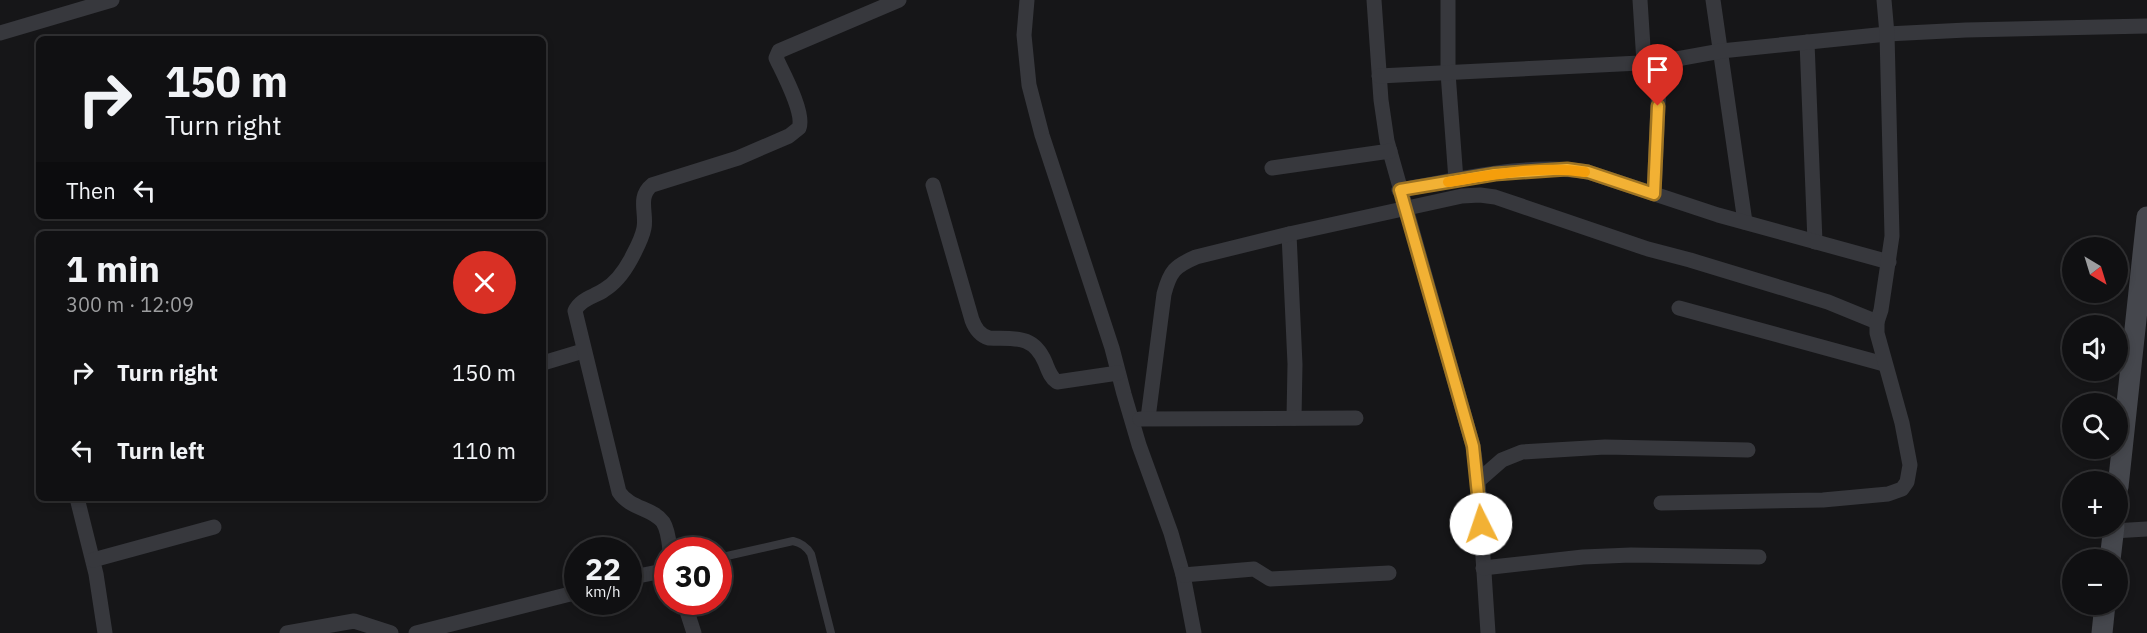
<!DOCTYPE html>
<meta charset="utf-8">
<style>
body{margin:0;font-family:"IBM Plex Sans",sans-serif;background:#19191b;color:#f1f3f6;height:100vh;display:flex;flex-direction:column;font-size:22px;white-space:nowrap}
*{box-sizing:border-box;margin:0}
p{font-size:20px;color:#9c9d9f}
.icon{flex:none;width:33px;height:33px;fill:none;stroke:currentColor;stroke-width:2;stroke-linecap:round;stroke-linejoin:round}
.map{position:relative;flex:1;overflow:hidden}
.details{position:absolute;left:36px;top:231px;width:510px;height:270px;display:flex;flex-direction:column;background:#101012;border-radius:9px;box-shadow:0 3px 9px #0003,0 0 0 2px #303032}
.details>*{flex:none}
.guide{position:absolute;left:36px;top:36px;width:510px;height:183px;border-radius:9px;box-shadow:0 3px 9px #0003,0 0 0 2px #303032;background:#101012;color:#f1f3f6;overflow:hidden}
.needle{width:39px;rotate:142deg}
.tools{position:absolute;left:2062px;top:237px;display:grid;gap:12px}
.tools a{display:grid;place-items:center;width:66px;height:66px;border-radius:50%;background:#101012;box-shadow:0 3px 9px #0003,0 0 0 2px #303032;font-size:30px}
.speed{position:absolute;left:564px;top:537px;display:flex;gap:12px;font-size:30px;font-weight:700;text-align:center}
.speed>*{display:grid;place-content:center;width:78px;height:78px;border-radius:50%;background:#101012;box-shadow:0 3px 9px #0003,0 0 0 2px #303032;line-height:1}
.speed small{font-size:15px;font-weight:400}
.speed .limit{border:9px solid #d22;background:#fff;color:#111}
.pin{position:absolute;display:grid;place-items:center;width:51px;height:51px;color:#fff;margin:-62px -26px;border-radius:50% 50% 50% 0;rotate:-45deg;box-shadow:0 0 6px #0007}
.pin .icon{rotate:45deg}
.me{position:absolute;width:66px;margin:-33px;rotate:356deg;stroke-linejoin:round;filter:drop-shadow(0 0 4px #0008)}
.turn{display:flex;align-items:center;gap:21px;height:126px;padding:0 30px;font-size:27px}
.turn .icon{width:78px;height:78px;stroke-width:2.5}
.turn b{display:block;font-size:42px;line-height:51px}
.then{display:flex;align-items:center;height:57px;padding:0 30px;background:#0003;gap:12px;font-size:22px}
.round{display:grid;place-items:center;flex:none;width:63px;height:63px;border-radius:32px;background:#19191b}
.headline{display:flex;align-items:center;justify-content:space-between;height:102px;padding:0 30px}
h1{font-size:36px;font-weight:700;line-height:45px}
ul{padding:0;list-style:none}
li{display:flex;align-items:center;gap:18px;height:78px;padding:0 30px}
li div{flex:1}
li b{display:block;font-size:22px}
li em{font-style:normal}
.map>svg:first-child{display:block}
</style>
<div class="map">
<svg width="2147" height="633" viewBox="0 0 2147 633">
<rect width="100%" height="100%" fill="#161618"/>
<g fill="none" stroke-linecap="round" stroke-linejoin="round">
<!-- lane -->
<path stroke="#37383d" stroke-width="8" d="M 718,558 L 793,541 C 801,543 806,546 811,554 L 831,633"/>
<!-- street -->
<g stroke="#37383d" stroke-width="15">
<polyline points="1027,0 1024,35 1029,85 1042,135 1112,348 1124,394 1139,445 1171,533 1183,575 1194,633"/>
<polyline points="1374,0 1381,100 1387,141 1473,446 1478,481 1488,633"/>
<polyline points="1448,0 1448,73 1456,180"/>
<polyline points="1640,0 1644,63"/>
<polyline points="1713,0 1745,222"/>
<polyline points="0,33 112,0"/>
<polyline points="1807,42 1815,242"/>
<polyline points="1379,76 1660,62 1721,51 1887,34 1966,30 2147,26"/>
<polyline points="1272,168 1390,151"/>
<path d="M 933,185 L 972,320 C 975,328 979,335 989,338 C 1014,339 1033,334 1045,362 C 1048,369 1050,377 1057,382 L 1118,373"/>
<path d="M 1399,190 C 1460,180 1526,162 1588,172 L 1718,215 L 1889,262"/>
<polyline points="1654,194 1660,62"/>
<polyline points="1289,234 1295,364 1294,418"/>
<polyline points="1679,308 1884,364"/>
<polyline points="543,363 583,351"/>
<path d="M 1148,418 L 1164,294 C 1170,271 1175,266 1196,257 L 1289,234 L 1462,196 L 1480,195 L 1495,197 L 1648,249 L 1690,260 L 1828,302 L 1877,322"/>
<polyline points="1140,419 1356,418"/>
<polyline points="1478,481 1502,460 1522,452 1605,447 1748,450"/>
<polyline points="77,498 96,574 105,633"/>
<polyline points="1661,503 1823,500 1888,494 1902,489 1907,482 1910,465 1902,423 1877,333 1877,322 1881,310 1892,236 1887,34 1884,0"/>
<polyline points="2113,531 2147,529"/>
<path d="M 670,550 C 669,541 668,530 663,522 C 653,508 630,509 619,492 L 575,311 C 580,299 594,297 604,290 C 616,283 625,270 631,259 C 636,249 642,239 644,228 C 647,213 637,197 652,185 L 738,158 L 789,136 L 799,128 C 805,113 783,73 776,58 L 779,51 L 899,0"/>
<polyline points="93,560 214,527"/>
<polyline points="1483,568 1583,557 1631,555 1759,557"/>
<polyline points="1183,575 1254,569 1270,579 1389,573"/>
<polyline points="628,578 668,570"/>
<polyline points="684,602 694,633"/>
<polyline points="287,633 354,621 391,633"/>
<polyline points="416,633 578,592"/>
</g>
<!-- secondary -->
<g stroke="#45474d" stroke-width="21">
<polyline points="2118,487 2147,217"/>
<polyline points="2110,560 2114,526"/>
<polyline points="2102,633 2105,604"/>
</g>
</g>
<g fill="none" stroke-linecap="round" stroke-linejoin="round">
<defs>
<polyline id="route" points="1481,524 1473,446 1400,190 1495,174 1567,169 1588,172 1654,194 1658,106"/>
</defs>
<!-- route casing -->
<use href="#route" stroke="#9d7322" stroke-width="15"/>
<!-- route -->
<use href="#route" stroke="#f2b134" stroke-width="10"/>
<!-- slow -->
<path stroke="#f59e0b" stroke-width="10" d="M 1448,182 C 1493,175 1540,165 1585,172"/>
</g>
</svg>
<div class="tools">
<a><svg class="needle" viewBox="-14 -14 28 28"><path d="M0-13l5 13h-10z" fill="#e53935"/><path d="M0 13l5-13h-10z" fill="#9c9d9f"/></svg></a>
<a><svg class="icon" aria-label="sound" viewBox="0 0 24 24"><path d="M4 9h4l5-4v14l-5-4H4zM17 9q2 3 0 6"/></svg></a>
<a><svg class="icon" aria-label="search" viewBox="0 0 24 24"><circle cx="10" cy="10" r="6"/><path d="M15 15l6 6"/></svg></a>
<a>+</a>
<a>−</a>
</div>
<div class="speed"><div>22<small>km/h</small></div><div class="limit">30</div></div>
<div class="pin" style="left:1658px;top:106px;background:#d93025"><svg class="icon" aria-label="arrive" viewBox="0 0 24 24"><path d="M6 21V4h12l-3 4 3 4H6"/></svg></div>
<svg class="me" style="left:1481px;top:524px" viewBox="-20 -20 40 40"><circle r="19" fill="#fff"/><path d="M0-13L10 11 0 6-10 11z" fill="#f2b134"/></svg>
<div class="guide">
<div class="turn"><svg class="icon" aria-label="right" viewBox="0 0 24 24"><path d="M7 20v-9h11M14 6l5 5-5 5"/></svg><div><b>150 m</b>Turn right</div></div>
<div class="then">Then<svg class="icon" aria-label="left" viewBox="0 0 24 24"><path d="M17 20v-9H6M10 6l-5 5 5 5"/></svg></div>
</div>
<section class="details">
<div class="headline"><div><h1>1 min</h1><p>300 m · 12:09</p></div><a class="round" style="background:#d93025;color:#fff"><svg class="icon" aria-label="close" viewBox="0 0 24 24"><path d="M6 6l12 12M18 6L6 18"/></svg></a></div>
<ul>
<li><svg class="icon" aria-label="right" viewBox="0 0 24 24"><path d="M7 20v-9h11M14 6l5 5-5 5"/></svg><div><b>Turn right</b></div><em>150 m</em></li>
<li><svg class="icon" aria-label="left" viewBox="0 0 24 24"><path d="M17 20v-9H6M10 6l-5 5 5 5"/></svg><div><b>Turn left</b></div><em>110 m</em></li>
</ul>
</section>
</div>
